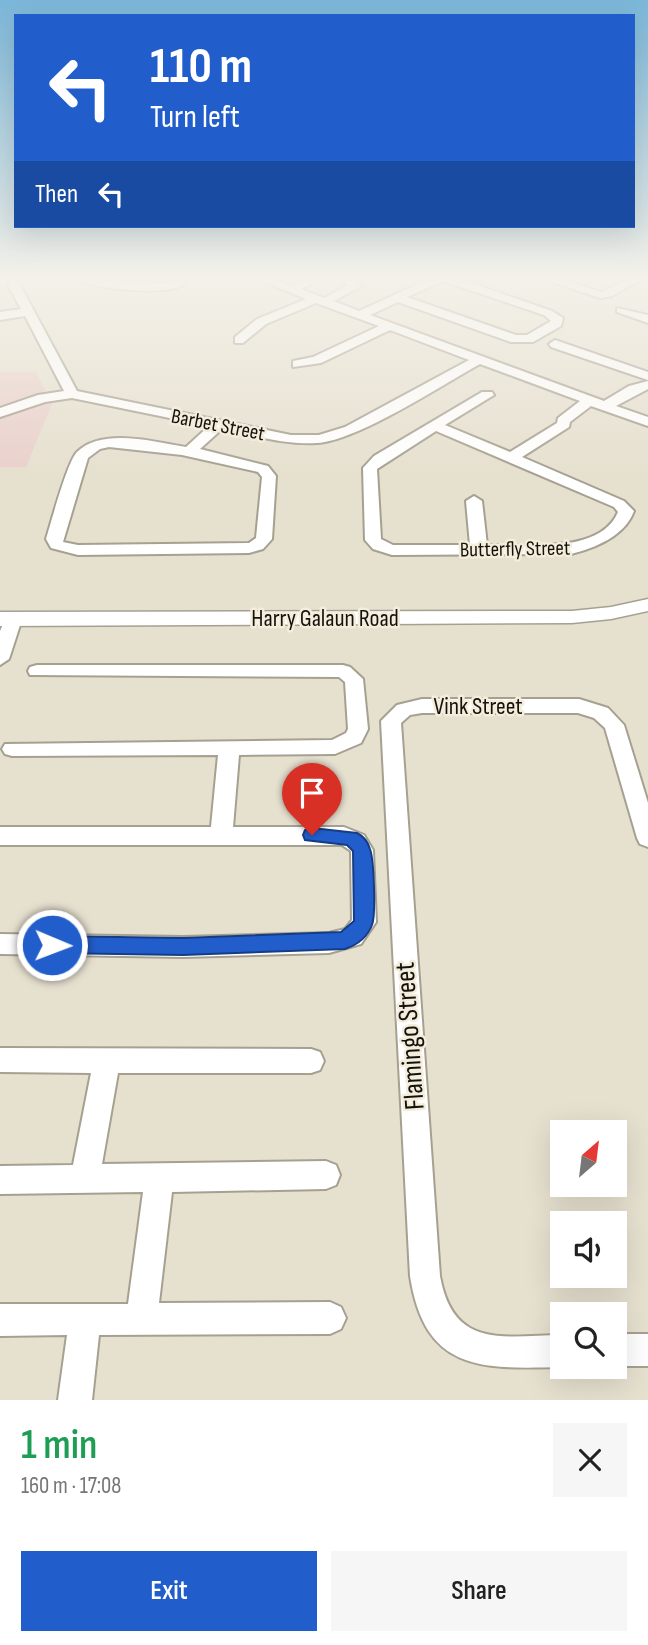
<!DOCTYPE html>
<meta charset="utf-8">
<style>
body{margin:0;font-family:"Sofia Sans Condensed",sans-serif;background:#f6f6f6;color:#222;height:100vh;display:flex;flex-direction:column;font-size:26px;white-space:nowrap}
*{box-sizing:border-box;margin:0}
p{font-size:23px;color:#767676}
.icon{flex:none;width:38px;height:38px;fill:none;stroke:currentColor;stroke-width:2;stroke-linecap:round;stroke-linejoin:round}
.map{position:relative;height:1400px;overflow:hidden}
.details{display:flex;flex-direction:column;background:#fff;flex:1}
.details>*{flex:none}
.top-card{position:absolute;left:14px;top:14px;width:621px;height:214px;border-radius:0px;box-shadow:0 7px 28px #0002;background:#215ecb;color:#fff;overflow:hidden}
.needle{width:46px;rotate:28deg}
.controls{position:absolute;left:550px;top:1120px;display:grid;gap:14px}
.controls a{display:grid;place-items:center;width:77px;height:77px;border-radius:0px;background:#fff;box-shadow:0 7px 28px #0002;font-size:35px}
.pin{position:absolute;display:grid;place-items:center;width:60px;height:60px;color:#fff;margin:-72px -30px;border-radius:50% 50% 50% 0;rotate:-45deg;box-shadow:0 0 7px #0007}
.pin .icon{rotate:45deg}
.me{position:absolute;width:77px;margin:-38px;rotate:91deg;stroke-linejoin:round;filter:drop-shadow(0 0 5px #0008)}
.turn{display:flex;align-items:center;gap:24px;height:147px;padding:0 21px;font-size:32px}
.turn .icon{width:91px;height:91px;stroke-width:2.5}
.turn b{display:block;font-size:49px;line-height:60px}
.then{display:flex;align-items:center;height:66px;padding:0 21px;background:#0003;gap:14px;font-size:26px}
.round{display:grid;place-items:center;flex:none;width:74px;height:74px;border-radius:0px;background:#f6f6f6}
.head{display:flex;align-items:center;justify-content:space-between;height:119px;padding:0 21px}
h1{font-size:42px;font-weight:600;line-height:52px;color:#1e9e55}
.action{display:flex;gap:14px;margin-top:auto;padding:14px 21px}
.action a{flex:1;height:80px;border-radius:0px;background:#215ecb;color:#fff;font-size:28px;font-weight:600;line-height:80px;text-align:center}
.action a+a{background:#f6f6f6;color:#222}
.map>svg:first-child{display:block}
</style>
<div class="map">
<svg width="648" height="1400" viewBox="0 0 648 1400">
<rect width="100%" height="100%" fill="#e6e0cf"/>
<!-- education -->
<polygon fill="#ead0cc" points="0,372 36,372 49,399 54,399 26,467 0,467"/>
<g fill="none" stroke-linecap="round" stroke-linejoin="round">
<defs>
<g id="minor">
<path d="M 13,277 L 24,277 L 20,285 L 77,391 L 291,435 L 319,435 L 345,427 L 469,360 L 390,330 L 321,363 L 293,367 L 293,361 L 313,357 L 379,326 L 316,303 L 266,324 L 243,343 L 235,343 L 235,337 L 257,319 L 306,299 L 252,277 L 268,277 L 291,286 L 311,277 L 326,277 L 301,289 L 324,298 L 348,285 L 335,277 L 349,277 L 363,285 L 334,301 L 359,311 L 433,277 L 454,277 L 552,311 L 563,318 L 561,326 L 533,342 L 511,342 L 398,302 L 370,315 L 604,401 L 629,386 L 648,381 L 648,389 L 616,406 L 648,417 L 648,426 L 591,406 L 570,422 L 569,427 L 522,457 L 624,501 L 634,511 C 625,536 595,548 571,554 L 392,555 L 373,549 L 365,540 L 363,468 L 374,456 L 482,392 L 492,392 L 494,395 L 445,425 L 510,452 L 557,423 L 558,418 L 580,401 L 480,364 C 442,385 357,441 317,443 C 285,445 253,435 222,429 L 200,449 L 268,466 L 276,476 L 272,539 L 263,549 L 249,553 L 78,555 L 51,548 L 46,539 C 51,523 67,462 77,452 C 102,427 155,442 186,447 L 209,426 L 72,398 L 45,402 L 0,417 L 0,408 L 38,395 L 64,391 L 25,316 L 0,320 L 0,312 L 21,309 L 8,285 ZM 443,281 L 544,315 L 551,321 L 527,335 L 516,335 L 407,297 ZM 436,431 L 614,507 L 618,512 C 600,555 524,544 487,545 L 482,501 L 474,496 L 466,501 L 470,545 L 393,545 L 381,539 L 377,469 ZM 109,447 L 182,455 L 258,472 L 262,477 L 256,538 L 249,543 L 78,545 L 63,542 L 88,458 L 100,449 Z"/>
<path d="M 70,277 L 160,284 L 173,282 L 170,277 L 181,277 L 186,284 C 168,297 88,289 70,277 Z"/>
<polygon points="537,277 554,277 601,292 631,278 640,280 612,296 600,298"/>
<polygon points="617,308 648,315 648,323 617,312"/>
<polygon points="555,340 648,372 648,380 551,347 549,344"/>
<polygon points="13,613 22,619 9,659 0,665 0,631 7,615"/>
<polygon points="37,665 343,665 350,667 363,679 368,729 361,743 335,754 239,755 233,827 344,827 364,835 373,850 376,922 361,944 329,953 183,957 0,954 0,934 183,937 329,933 345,929 352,920 351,851 342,845 0,845 0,827 211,827 218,755 12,756 5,754 2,749 5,744 332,740 346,733 348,729 345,682 339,677 30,675 28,671 30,667"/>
<path d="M 422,699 L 579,699 L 608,708 L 624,725 L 648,803 L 648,847 L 640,844 L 637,838 L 605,728 L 594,718 L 578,713 L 422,713 L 410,715 L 401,723 L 440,1276 C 453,1349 502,1336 562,1335 L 562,1367 C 481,1369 425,1372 410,1276 L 381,721 L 397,705 Z"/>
<polygon points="0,1048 311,1049 320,1052 324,1061 320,1070 311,1073 118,1073 102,1164 326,1161 336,1165 340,1175 336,1185 326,1189 172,1192 159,1303 330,1302 341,1307 346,1318 341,1329 330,1334 99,1335 92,1400 58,1400 67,1335 0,1336 0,1304 128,1304 143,1192 0,1194 0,1166 73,1165 91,1073 0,1072"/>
<rect x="614" y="1334" width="34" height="32"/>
</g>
<polygon id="major" points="648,599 648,611 611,619 572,623 0,626 0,612 572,611 611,607"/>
</defs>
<!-- minor casing -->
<use href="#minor" stroke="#a6a091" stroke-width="4"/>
<!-- major casing -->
<use href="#major" stroke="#a6a091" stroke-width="3"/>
<!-- minor -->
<use href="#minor" fill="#fff" fill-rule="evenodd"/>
<!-- major -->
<use href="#major" fill="#fff" fill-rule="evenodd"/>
</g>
<!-- sky -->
<linearGradient id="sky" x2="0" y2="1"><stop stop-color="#7bb7d9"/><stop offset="0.59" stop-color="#f4f1e9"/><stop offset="1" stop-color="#f4f1e9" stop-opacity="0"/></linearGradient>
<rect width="648" height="473" fill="url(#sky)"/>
<!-- route -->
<path fill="#215ecb" stroke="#153d84" stroke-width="2" d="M 312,828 L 357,833 C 363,836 368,842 370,849 C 374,860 376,915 372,925 C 367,938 357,945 345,949 L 183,955 L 52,953 L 45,951 L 42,945 L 45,939 L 52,936 L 183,938 L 341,932 L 354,921 L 353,851 L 347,845 L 305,840 L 303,835 L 305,830 Z"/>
<g text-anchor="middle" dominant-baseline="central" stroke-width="5" stroke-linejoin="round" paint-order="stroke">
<!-- far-street labels -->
<g font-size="21" fill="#14120d" stroke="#f4eddc">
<text transform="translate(218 425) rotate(11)">Barbet Street</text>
<text transform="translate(515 549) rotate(-1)">Butterfly Street</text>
</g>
<!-- street labels -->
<g font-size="24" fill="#14120d" stroke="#f4eddc">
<text x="325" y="618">Harry Galaun Road</text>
<text x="478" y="706">Vink Street</text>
</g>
<!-- near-street labels -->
<g font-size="28" fill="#14120d" stroke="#f4eddc">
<text transform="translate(410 1036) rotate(-94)">Flamingo Street</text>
</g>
</g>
</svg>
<div class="controls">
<a><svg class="needle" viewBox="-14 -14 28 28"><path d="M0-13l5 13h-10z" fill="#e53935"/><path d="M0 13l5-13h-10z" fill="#767676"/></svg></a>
<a><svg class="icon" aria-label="sound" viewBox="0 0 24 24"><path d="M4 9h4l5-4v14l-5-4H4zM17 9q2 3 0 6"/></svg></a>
<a><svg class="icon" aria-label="search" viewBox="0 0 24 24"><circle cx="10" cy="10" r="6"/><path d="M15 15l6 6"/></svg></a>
</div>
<div class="pin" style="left:312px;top:835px;background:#d93025"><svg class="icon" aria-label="arrive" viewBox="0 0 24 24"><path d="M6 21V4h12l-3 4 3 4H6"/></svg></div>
<svg class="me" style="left:52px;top:945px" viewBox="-20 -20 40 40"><circle r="17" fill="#215ecb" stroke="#fff" stroke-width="3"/><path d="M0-11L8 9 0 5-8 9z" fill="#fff"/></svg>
<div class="top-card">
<div class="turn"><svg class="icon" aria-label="left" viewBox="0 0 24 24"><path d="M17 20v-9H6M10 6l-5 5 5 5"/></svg><div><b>110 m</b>Turn left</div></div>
<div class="then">Then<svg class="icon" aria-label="left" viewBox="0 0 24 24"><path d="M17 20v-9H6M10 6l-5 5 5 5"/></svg></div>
</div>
</div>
<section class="details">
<div class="head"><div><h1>1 min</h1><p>160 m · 17:08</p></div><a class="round"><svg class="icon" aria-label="close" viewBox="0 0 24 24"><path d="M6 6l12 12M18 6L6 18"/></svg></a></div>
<div class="action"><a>Exit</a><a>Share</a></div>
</section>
